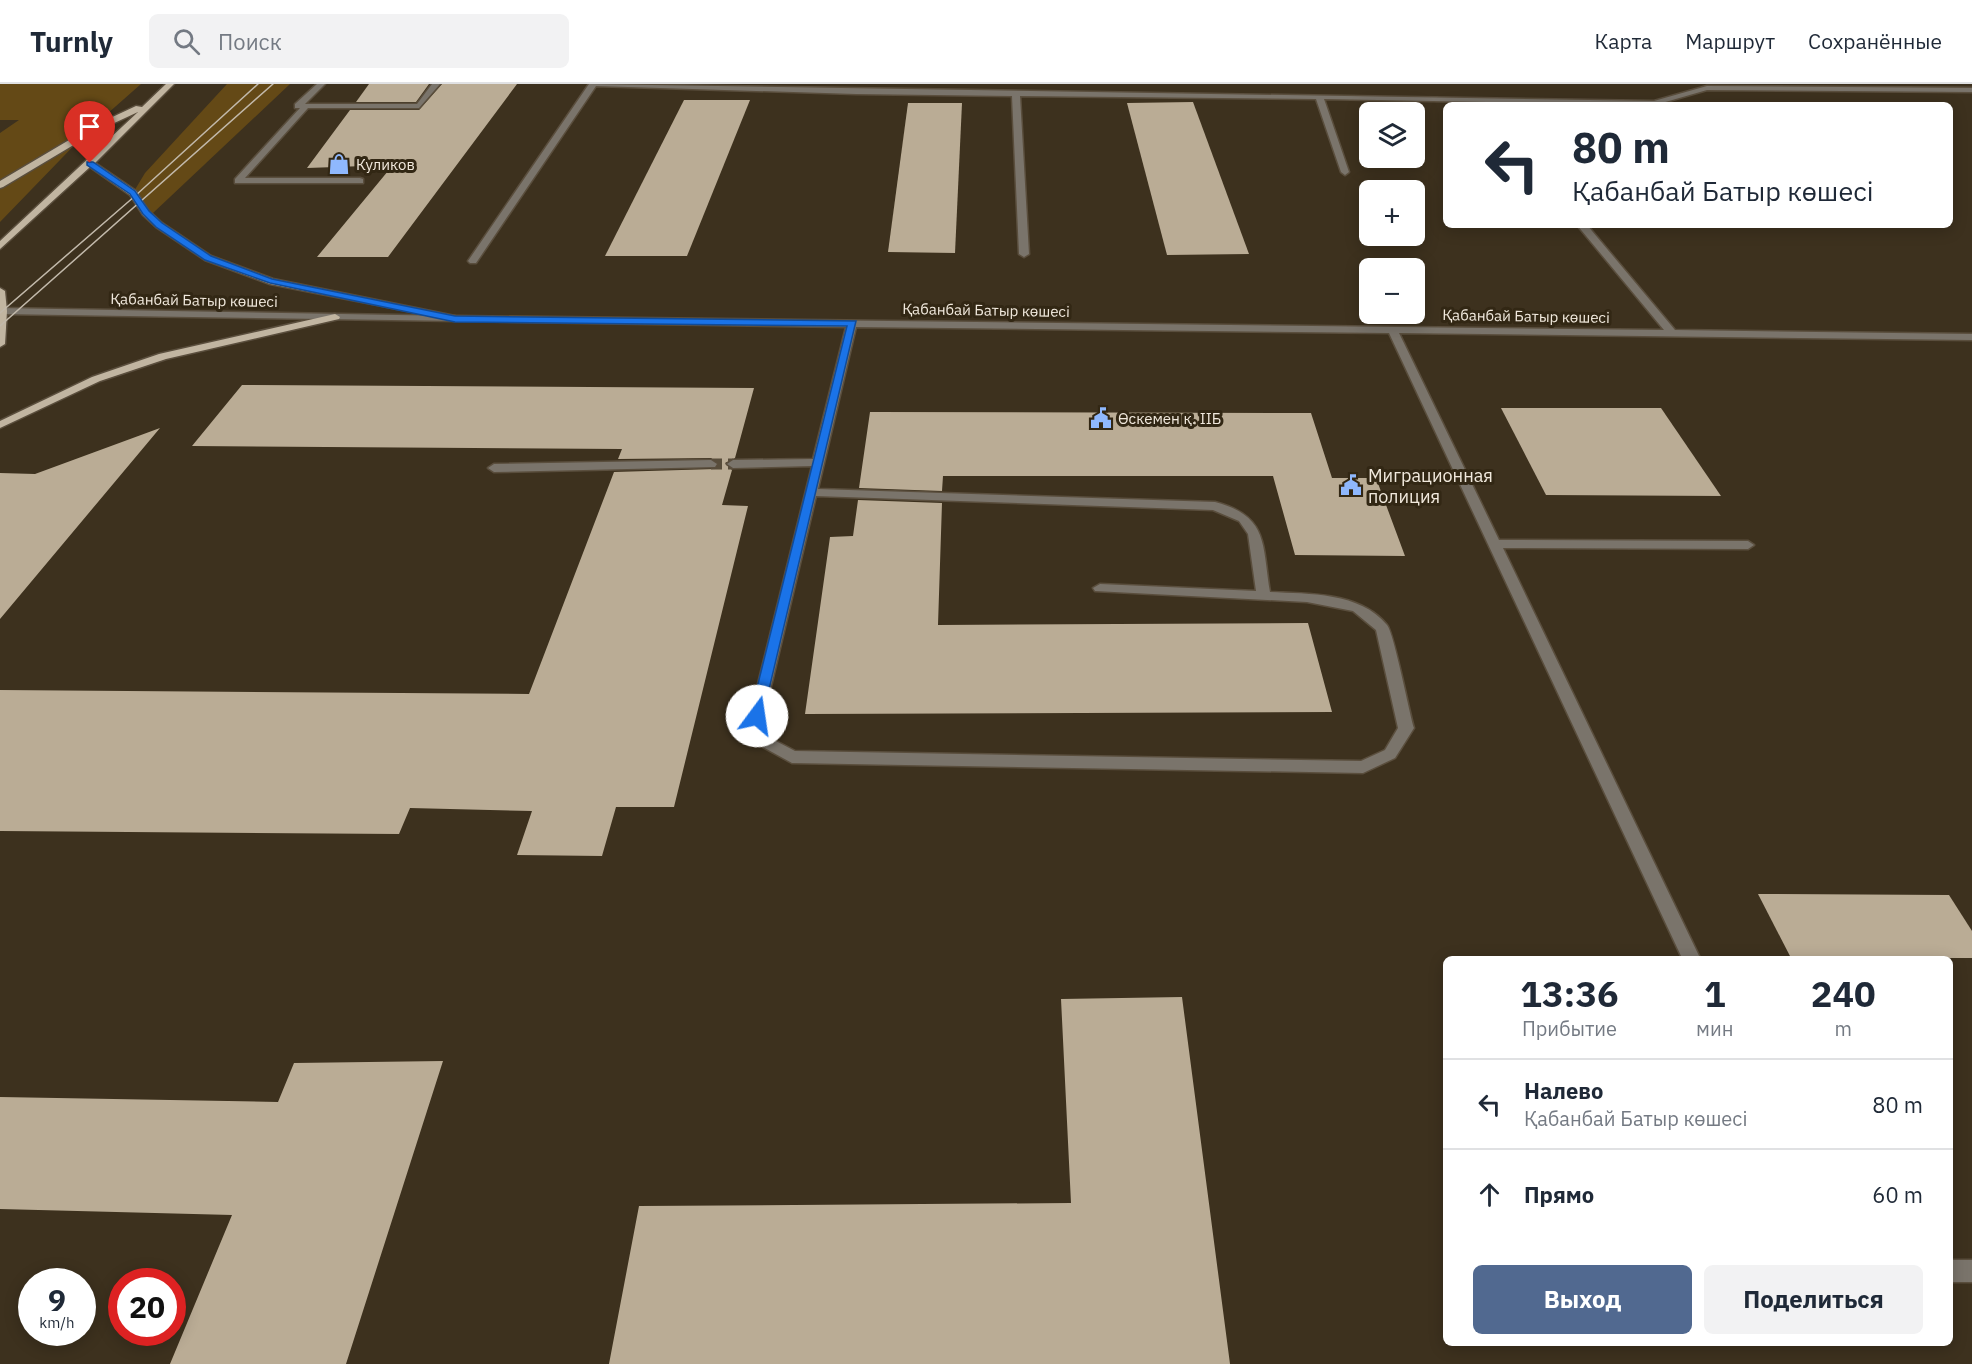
<!DOCTYPE html>
<html lang="ru">
<meta charset="utf-8">
<style>
body{margin:0;font-family:"IBM Plex Sans",sans-serif;background:#f2f2f3;color:#1f2937;height:100vh;display:flex;flex-direction:column;font-size:22px;white-space:nowrap}
*{box-sizing:border-box;margin:0}
p{font-size:20px;color:#747a83}
.icon{flex:none;width:33px;height:33px;fill:none;stroke:currentColor;stroke-width:2;stroke-linecap:round;stroke-linejoin:round}
.map{position:relative;flex:1;overflow:hidden}
.details{position:absolute;left:1443px;top:872px;width:510px;height:390px;display:flex;flex-direction:column;background:#fff;border-radius:9px;box-shadow:0 3px 15px #0003}
.details>*{flex:none}
.top-card{position:absolute;left:1443px;top:18px;width:510px;height:126px;border-radius:9px;box-shadow:0 3px 15px #0003;background:#fff;color:#1f2937;overflow:hidden}
.fabs{position:absolute;left:1359px;top:18px;display:grid;gap:12px}
.fabs a{display:grid;place-items:center;width:66px;height:66px;border-radius:9px;background:#fff;box-shadow:0 3px 15px #0003;font-size:30px}
.speed{position:absolute;left:18px;top:1184px;display:flex;gap:12px;font-size:30px;font-weight:700;text-align:center}
.speed>*{display:grid;place-content:center;width:78px;height:78px;border-radius:50%;background:#fff;box-shadow:0 3px 15px #0003;line-height:1}
.speed small{font-size:15px;font-weight:400}
.speed .limit{border:9px solid #d22;background:#fff;color:#111}
.pin{position:absolute;display:grid;place-items:center;width:51px;height:51px;color:#fff;margin:-62px -26px;border-radius:50% 50% 50% 0;rotate:-45deg;box-shadow:0 0 6px #0007}
.pin .icon{rotate:45deg}
.me{position:absolute;width:66px;margin:-33px;rotate:14deg;stroke-linejoin:round;filter:drop-shadow(0 0 4px #0008)}
.turn{display:flex;align-items:center;gap:21px;height:126px;padding:0 30px;font-size:27px}
.turn .icon{width:78px;height:78px;stroke-width:2.5}
.turn b{display:block;font-size:42px;line-height:51px}
.eta{display:flex;justify-content:space-evenly;align-items:center;height:102px;text-align:center}
.eta b{font-size:36px;font-weight:700;line-height:42px}
.primary-button{display:flex;gap:12px;margin-top:auto;padding:12px 30px}
.primary-button a{flex:1;height:69px;border-radius:9px;background:#516990;color:#fff;font-size:24px;font-weight:700;line-height:69px;text-align:center}
.primary-button a+a{background:#f2f2f3;color:#1f2937}
ul{padding:0;list-style:none}
li{display:flex;align-items:center;gap:18px;height:90px;padding:0 30px;border-top:2px solid #e0e1e3}
li div{flex:1}
li b{display:block;font-size:22px}
li em{font-style:normal}
header{display:flex;align-items:center;gap:36px;box-sizing:border-box;height:84px;padding:0 30px;background:#fff;border-bottom:2px solid #e0e1e3}
header strong{font-size:28px}
nav{display:flex;gap:33px;margin-inline-start:auto;font-size:21px}
.search{width:420px;height:54px;background:#f2f2f3;display:flex;align-items:center;gap:15px;box-sizing:border-box;padding:0 21px;border-radius:9px;color:#747a83;font-size:22px}
.map>svg:first-child{display:block}
</style>
<header>
<strong>Turnly</strong>
<div class="search"><svg class="icon" aria-label="search" viewBox="0 0 24 24"><circle cx="10" cy="10" r="6"/><path d="M15 15l6 6"/></svg>Поиск</div>
<nav><a>Карта</a><a>Маршрут</a><a>Сохранённые</a></nav>
</header>
<div class="map">
<svg width="1972" height="1280" viewBox="0 0 1972 1280">
<rect width="100%" height="100%" fill="#3d311e"/>
<!-- green -->
<g fill="#644916">
<polygon points="0,0 141,0 90,45 0,138 0,49 19,36 0,36"/>
<polygon points="227,0 290,0 153,129 146,129 133,109 145,89"/>
</g>
<!-- building -->
<g fill="#baac95">
<polygon points="369,0 429,0 416,18 356,18"/>
<polygon points="442,0 517,0 388,173 317,173 393,81 307,84 350,26 419,26"/>
<polygon points="684,16 750,16 687,172 605,172"/>
<polygon points="1193,18 1249,170 1167,171 1127,19"/>
<polygon points="908,19 962,19 955,169 888,168"/>
<polygon points="242,301 754,304 735,374 725,379 732,386 722,421 748,422 674,723 616,723 602,772 517,771 532,727 410,724 399,750 0,747 0,606 529,610 614,388 715,385 719,380 711,374 618,375 622,365 192,362"/>
<polygon points="1501,324 1661,324 1721,412 1546,411"/>
<polygon points="870,328 1311,329 1332,394 1376,394 1405,472 1295,471 1273,392 943,392 942,407 859,404"/>
<polygon points="160,344 0,535 0,389 35,390"/>
<polygon points="858,416 942,419 938,541 1308,539 1332,628 805,630 830,453 853,452"/>
<polygon points="1758,810 1949,811 1972,847 1972,874 1791,874"/>
<polygon points="1182,913 1230,1280 609,1280 639,1122 1071,1119 1061,915"/>
<polygon points="443,977 346,1280 170,1280 232,1131 0,1125 0,1013 278,1018 294,979"/>
</g>
<g fill="none" stroke-linecap="round" stroke-linejoin="round">
<!-- minor-tunnel -->
<polyline stroke="#584d3b" stroke-width="11" stroke-dasharray="11 6" stroke-linecap="butt" points="711,380 733,380"/>
<defs>
<g id="minor">
<polygon points="317,0 325,0 305,20 417,20 432,0 440,0 419,24 308,24 245,94 360,94 363,95 363,99 235,99 235,95 300,24 295,24 295,20"/>
<polygon points="589,0 1654,17 1707,2 1972,4 1972,8 1707,6 1655,21 1324,15 1349,88 1345,91 1341,88 1316,15 1020,12 1029,170 1024,173 1019,170 1012,12 856,10 596,2 476,179 470,179 468,177"/>
<path d="M 1577,141 L 1587,141 L 1675,246 L 1972,250 L 1972,256 L 1399,249 L 1499,456 L 1748,457 L 1754,461 L 1748,465 L 1503,464 L 1700,874 L 1682,874 L 1389,249 L 856,243 L 818,405 L 1215,418 C 1269,432 1262,461 1270,508 C 1309,510 1360,508 1387,541 C 1394,549 1409,628 1414,644 L 1395,674 L 1363,689 L 792,679 L 761,662 L 750,632 L 812,382 L 733,384 L 727,380 L 733,376 L 813,375 L 846,243 L 0,230 L 0,224 L 455,232 L 1664,246 ZM 816,412 L 1213,426 L 1239,437 L 1248,450 L 1256,507 L 1100,500 L 1093,504 L 1095,507 L 1307,518 L 1353,527 L 1376,546 L 1398,644 L 1385,666 L 1361,677 L 795,667 L 772,655 L 764,632 Z"/>
<polygon points="711,376 717,380 715,383 494,388 488,384 494,380"/>
<rect x="1950" y="1176" width="22" height="22"/>
</g>
<g id="major">
<polygon points="166,0 174,0 95,79 136,107 149,127 162,139 211,172 273,195 455,232 460,235 459,237 270,200 205,176 156,143 143,131 130,111 90,83 0,165 0,157 138,28 97,47 3,103 0,104 0,97 91,43 136,22 142,23"/>
<polygon points="0,204 5,207 7,227 5,260 0,263"/>
<polygon points="335,230 340,233 339,235 166,275 100,297 0,344 0,337 92,293 159,270"/>
</g>
</defs>
<!-- minor casing -->
<use href="#minor" stroke="#5a4e3d" stroke-width="3"/>
<!-- major casing -->
<use href="#major" stroke="#5a4e3d" stroke-width="3"/>
<!-- minor -->
<use href="#minor" fill="#7a746b" fill-rule="evenodd"/>
<!-- major -->
<use href="#major" fill="#c1b5a1" fill-rule="evenodd"/>
<!-- tram -->
<g stroke="#c2b9ab" stroke-width="1.5">
<polyline points="0,229 135,112 258,0"/>
<polyline points="0,242 273,0"/>
</g>
</g>
<!-- route -->
<polygon fill="#1a73e8" stroke="#114b97" stroke-width="1.5" points="87,78 93,78 135,107 149,127 162,139 211,172 272,195 455,232 856,237 762,635 757,637 750,632 847,242 455,238 270,199 205,176 156,143 143,130 130,110 87,81"/>
<!-- icons -->
<defs>
<symbol id="shop-bare" viewBox="-9 -9 18 18"><path d="M-5-2.5h2.3a2.7 3.5 0 0 1 5.4 0H5L5.5 6h-11ZM-1.5-2.5h3a1.5 2.3 0 0 0-3 0Z" fill="#8fb8fd" stroke="#322714" stroke-width="2.5" paint-order="stroke"/></symbol>
<symbol id="civic-bare" viewBox="-9 -9 18 18"><path d="M-.6-6.5H3V-4.5H.6V-3L4-1V1h2V6H-6V1h2V-1L-.6-3ZM-1.2 2.5V6h2.4V2.5Z" fill="#8fb8fd" stroke="#322714" stroke-width="2.5" paint-order="stroke"/></symbol>
</defs>
<g fill-rule="evenodd">
<use href="#shop-bare" x="324" y="65" width="30" height="30"/>
<use href="#civic-bare" x="1086" y="319" width="30" height="30"/>
<use href="#civic-bare" x="1336" y="386" width="30" height="30"/>
</g>
<g text-anchor="middle" dominant-baseline="central" stroke-width="6" stroke-linejoin="round" paint-order="stroke">
<!-- far-poi labels -->
<g font-size="15" fill="#f1e9dd" stroke="#322714" text-anchor="start">
<text x="356" y="80">Куликов</text>
<text x="1118" y="334">Өскемен қ. ІІБ</text>
</g>
<!-- far-street labels -->
<g font-size="15" fill="#f1e9dd" stroke="#322714">
<text transform="translate(194 216) rotate(1)">Қабанбай Батыр көшесі</text>
<text transform="translate(986 226) rotate(1)">Қабанбай Батыр көшесі</text>
<text transform="translate(1526 232) rotate(1)">Қабанбай Батыр көшесі</text>
</g>
<!-- poi labels -->
<g font-size="18" fill="#f1e9dd" stroke="#322714" text-anchor="start">
<text x="1368" y="391">Миграционная<tspan x="1368" dy="21">полиция</tspan></text>
</g>
</g>
</svg>
<div class="fabs">
<a><svg class="icon" aria-label="layers" viewBox="0 0 24 24"><path d="M12 4l9 5-9 5-9-5zM3 14l9 5 9-5"/></svg></a>
<a>+</a>
<a>−</a>
</div>
<div class="speed"><div>9<small>km/h</small></div><div class="limit">20</div></div>
<div class="pin" style="left:90px;top:79px;background:#d93025"><svg class="icon" aria-label="arrive" viewBox="0 0 24 24"><path d="M6 21V4h12l-3 4 3 4H6"/></svg></div>
<svg class="me" style="left:757px;top:632px" viewBox="-20 -20 40 40"><circle r="19" fill="#fff"/><path d="M0-13L10 11 0 6-10 11z" fill="#1a73e8"/></svg>
<div class="top-card">
<div class="turn"><svg class="icon" aria-label="left" viewBox="0 0 24 24"><path d="M17 20v-9H6M10 6l-5 5 5 5"/></svg><div><b>80 m</b>Қабанбай Батыр көшесі</div></div>
</div>
<section class="details">
<div class="eta">
<div><b>13:36</b><p>Прибытие</p></div>
<div><b>1</b><p>мин</p></div>
<div><b>240</b><p>m</p></div>
</div>
<ul>
<li><svg class="icon" aria-label="left" viewBox="0 0 24 24"><path d="M17 20v-9H6M10 6l-5 5 5 5"/></svg><div><b>Налево</b><p>Қабанбай Батыр көшесі</p></div><em>80 m</em></li>
<li><svg class="icon" aria-label="ahead" viewBox="0 0 24 24"><path d="M12 20V5M6 11l6-6 6 6"/></svg><div><b>Прямо</b></div><em>60 m</em></li>
</ul>
<div class="primary-button"><a>Выход</a><a>Поделиться</a></div>
</section>
</div>
